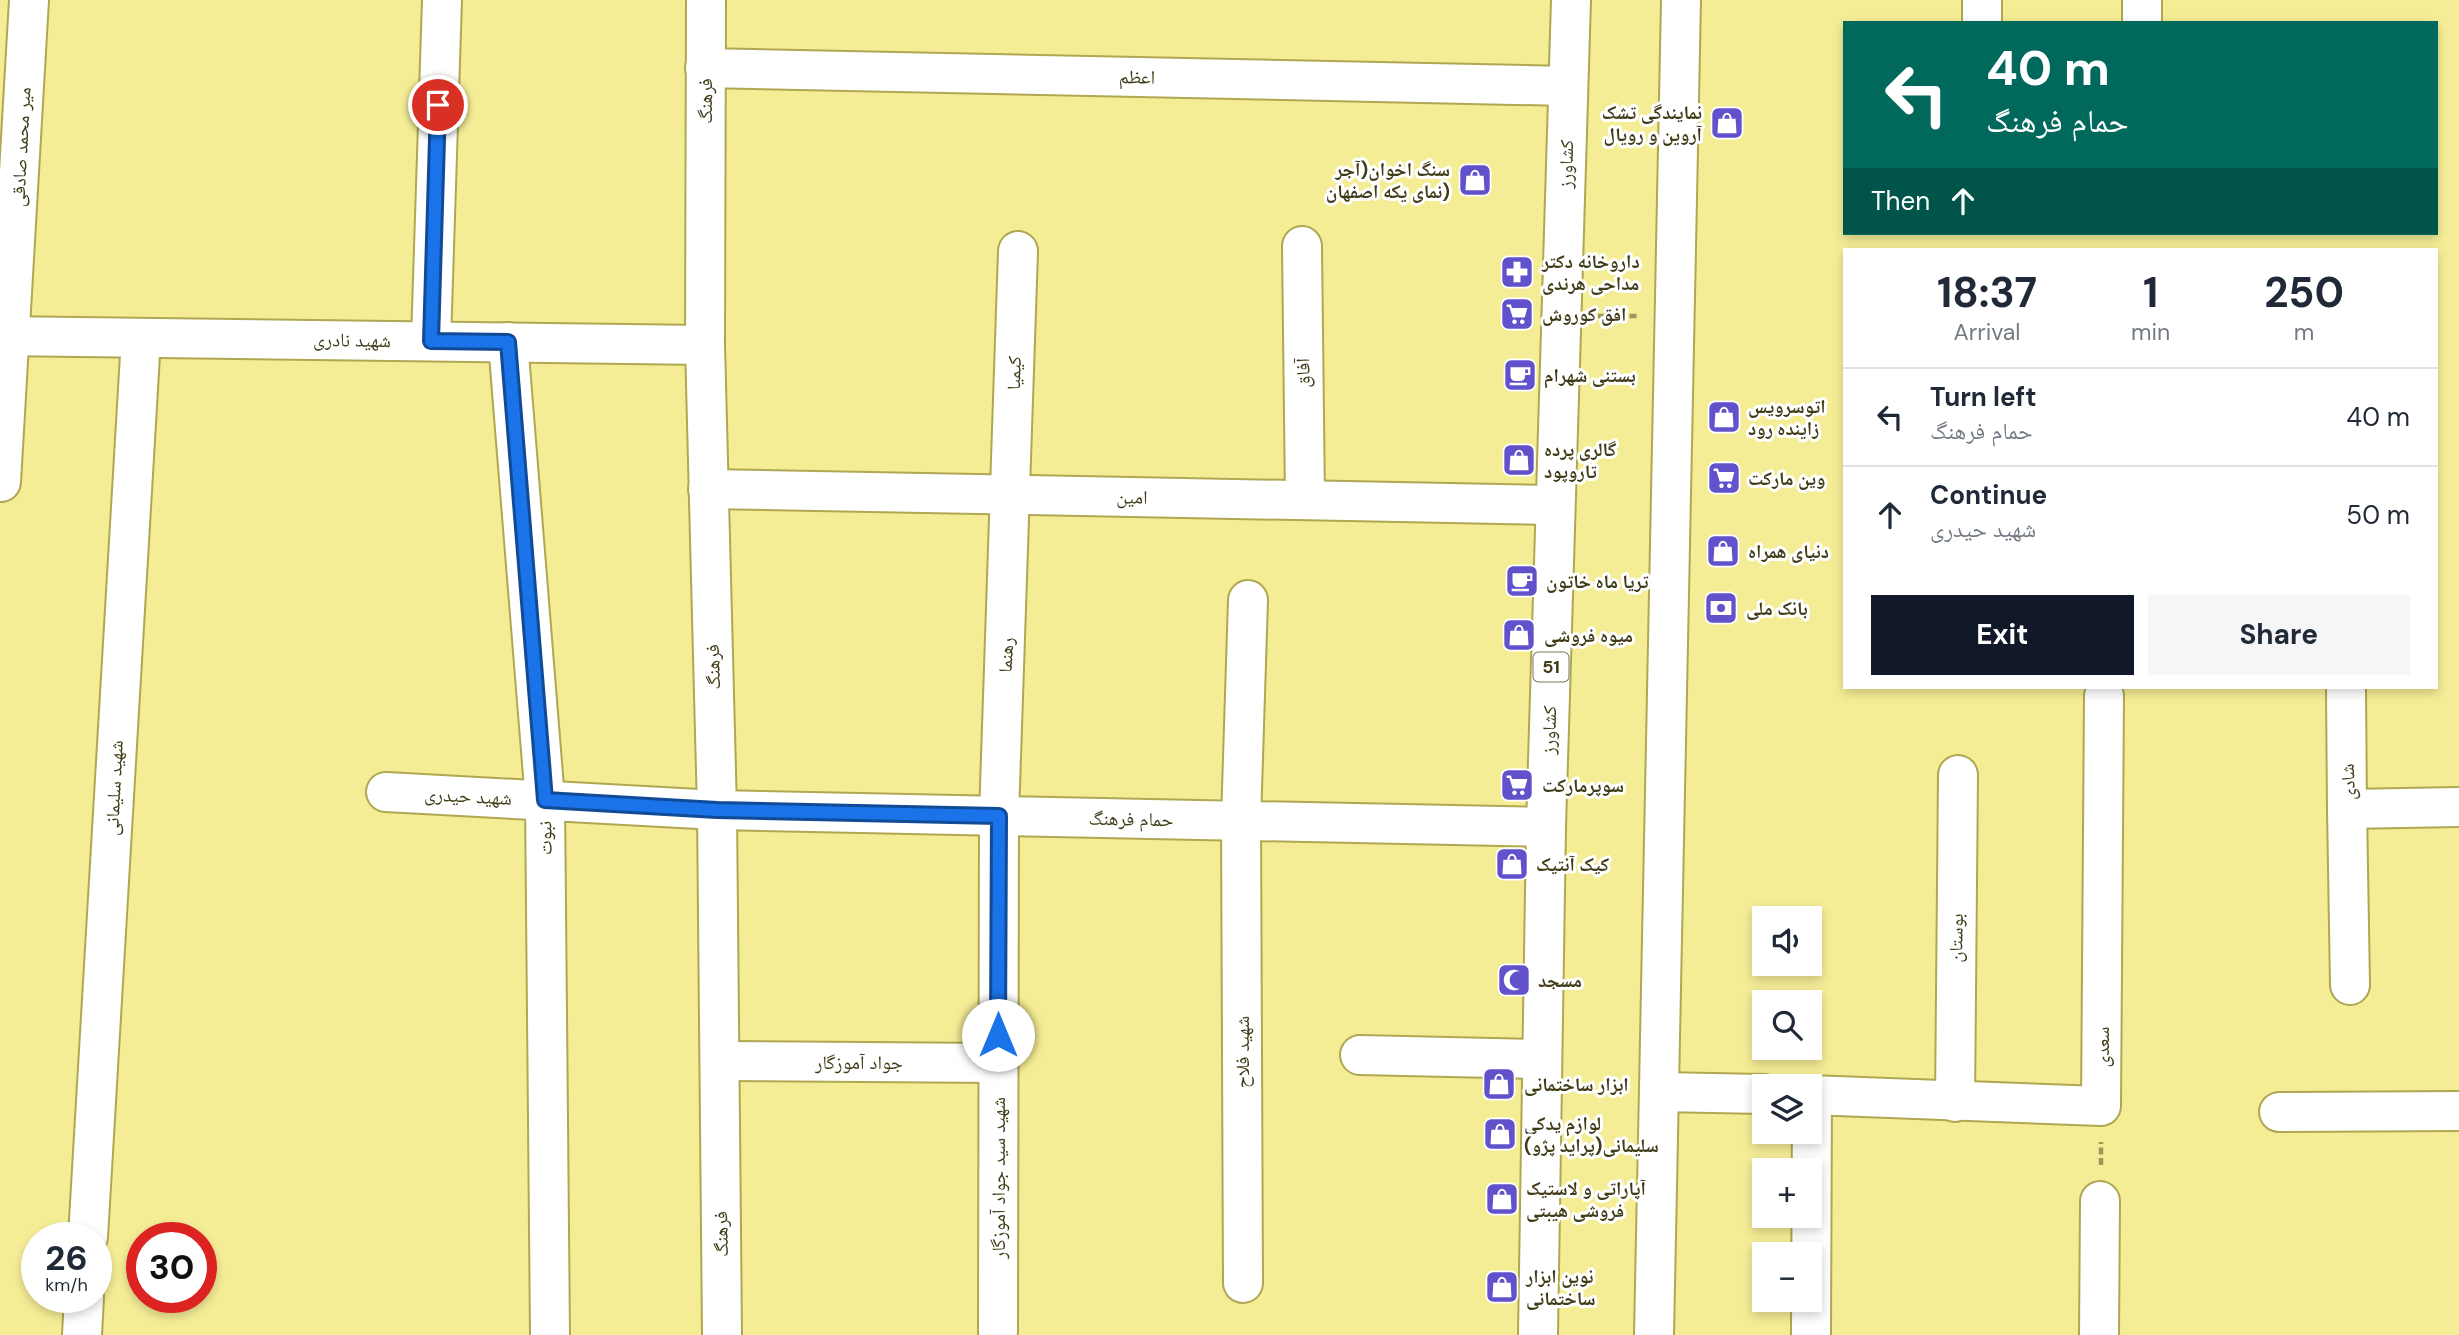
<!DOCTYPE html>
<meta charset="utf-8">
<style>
body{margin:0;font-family:"DM Sans","Noto Naskh Arabic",sans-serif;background:#f6f6f7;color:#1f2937;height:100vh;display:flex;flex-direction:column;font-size:26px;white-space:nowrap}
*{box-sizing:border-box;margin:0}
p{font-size:23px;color:#747a83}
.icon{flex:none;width:38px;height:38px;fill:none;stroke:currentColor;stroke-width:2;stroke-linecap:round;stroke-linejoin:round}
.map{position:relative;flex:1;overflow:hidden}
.panel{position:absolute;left:1843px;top:248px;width:595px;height:441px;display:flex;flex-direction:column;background:#fff;border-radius:0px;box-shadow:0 4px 10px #0003}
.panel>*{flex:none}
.guide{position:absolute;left:1843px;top:21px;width:595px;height:214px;border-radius:0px;box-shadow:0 4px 10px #0003;background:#00695c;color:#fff;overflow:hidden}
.tools{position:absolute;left:1752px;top:906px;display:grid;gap:14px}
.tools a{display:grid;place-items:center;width:70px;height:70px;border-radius:0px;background:#fff;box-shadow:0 4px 10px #0003;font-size:35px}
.speed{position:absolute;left:21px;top:1222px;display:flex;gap:14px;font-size:35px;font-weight:700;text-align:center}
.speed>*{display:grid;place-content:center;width:91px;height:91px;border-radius:50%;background:#fff;box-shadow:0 4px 10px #0003;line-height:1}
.speed small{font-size:18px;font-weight:400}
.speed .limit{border:10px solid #d22;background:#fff;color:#111}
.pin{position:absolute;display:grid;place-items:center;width:60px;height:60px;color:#fff;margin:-30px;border:4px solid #fff;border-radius:50%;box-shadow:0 2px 7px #0007}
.me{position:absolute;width:77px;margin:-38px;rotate:0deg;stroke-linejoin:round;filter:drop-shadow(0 0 5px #0008)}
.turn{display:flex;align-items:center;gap:24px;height:147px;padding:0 28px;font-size:32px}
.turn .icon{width:91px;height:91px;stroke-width:2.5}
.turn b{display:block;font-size:49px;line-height:60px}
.then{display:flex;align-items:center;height:66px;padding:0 28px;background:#0003;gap:14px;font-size:26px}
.eta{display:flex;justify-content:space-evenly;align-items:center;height:119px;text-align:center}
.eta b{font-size:42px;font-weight:700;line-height:49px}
.cta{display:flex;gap:14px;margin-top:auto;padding:14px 28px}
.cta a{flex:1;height:80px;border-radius:0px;background:#111827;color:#fff;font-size:28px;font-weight:700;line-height:80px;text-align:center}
.cta a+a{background:#f6f6f7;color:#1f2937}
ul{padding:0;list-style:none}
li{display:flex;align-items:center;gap:21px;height:98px;padding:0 28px;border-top:2px solid #e0e1e3}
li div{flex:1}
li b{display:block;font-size:26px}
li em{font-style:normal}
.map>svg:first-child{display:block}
</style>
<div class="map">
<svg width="2459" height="1335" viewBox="0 0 2459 1335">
<rect width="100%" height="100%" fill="#f5ed96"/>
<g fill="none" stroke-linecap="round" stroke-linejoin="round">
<defs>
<g id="street">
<polyline points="1982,0 1982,23"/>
<polyline points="2142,0 2142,23"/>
<polyline points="705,68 1568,86"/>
<polyline points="1302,246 1305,500"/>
<polyline points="431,341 442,0"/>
<polyline points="508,342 545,800 550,1335"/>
<polyline points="1,482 29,0"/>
<polyline points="708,489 1555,505"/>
<polyline points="2346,688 2347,809 2459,807"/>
<polyline points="386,792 717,810 1546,827"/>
<polyline points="2347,809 2350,985"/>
<polyline points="1360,1055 1542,1059"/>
<polyline points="720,1061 998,1063"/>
<polyline points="1659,1092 1764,1094"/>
<polyline points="1810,1095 2101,1106 2104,696"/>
<polyline points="1955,1102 1958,775"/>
<polyline points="2279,1112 2459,1111"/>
<polyline points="88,1237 141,338"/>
<polyline points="1243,1283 1241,821 1248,600"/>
<polyline points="998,1331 999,816 1018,251"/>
<polyline points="82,1335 84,1297"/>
<polyline points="1811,1335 1812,1095"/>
<polyline points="2099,1335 2100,1201"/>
</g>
<g id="secondary">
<polyline points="706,0 705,345 717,810 722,1335"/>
<polyline points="0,336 705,345"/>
</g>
<g id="primary">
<polyline points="1538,1335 1546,827 1571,0"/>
<polyline points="1654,1335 1681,0"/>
</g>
</defs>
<!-- street casing -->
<use href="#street" stroke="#afa751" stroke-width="42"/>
<!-- secondary casing -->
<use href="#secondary" stroke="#afa751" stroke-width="42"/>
<!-- primary casing -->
<use href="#primary" stroke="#afa751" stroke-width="42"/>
<!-- path -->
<g stroke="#9e985a" stroke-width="4.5" stroke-dasharray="7 3.5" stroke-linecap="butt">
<polyline points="1598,316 1638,316"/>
<polyline points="2101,1165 2101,1142"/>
</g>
<!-- street -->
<use href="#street" stroke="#fff" stroke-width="38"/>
<!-- secondary -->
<use href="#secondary" stroke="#fff" stroke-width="38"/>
<!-- primary -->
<use href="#primary" stroke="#fff" stroke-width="38"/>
</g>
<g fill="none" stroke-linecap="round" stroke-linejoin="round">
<defs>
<polyline id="route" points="438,105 431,341 508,342 545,800 717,810 999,816 998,1035"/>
</defs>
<!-- route casing -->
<use href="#route" stroke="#114b97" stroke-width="18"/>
<!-- route -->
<use href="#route" stroke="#1a73e8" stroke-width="12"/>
</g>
<!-- icons -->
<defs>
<symbol id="shop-square" viewBox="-11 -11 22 22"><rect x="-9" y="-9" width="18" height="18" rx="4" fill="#6152cb" stroke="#fff"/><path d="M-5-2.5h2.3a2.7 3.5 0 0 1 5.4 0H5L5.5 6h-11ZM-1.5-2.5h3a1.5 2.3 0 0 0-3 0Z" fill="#fff"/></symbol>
<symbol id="pharmacy-square" viewBox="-11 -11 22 22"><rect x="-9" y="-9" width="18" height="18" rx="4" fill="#6152cb" stroke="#fff"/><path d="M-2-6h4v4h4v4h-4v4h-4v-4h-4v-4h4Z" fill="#fff"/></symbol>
<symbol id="supermarket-square" viewBox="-11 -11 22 22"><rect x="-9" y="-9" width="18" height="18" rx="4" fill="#6152cb" stroke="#fff"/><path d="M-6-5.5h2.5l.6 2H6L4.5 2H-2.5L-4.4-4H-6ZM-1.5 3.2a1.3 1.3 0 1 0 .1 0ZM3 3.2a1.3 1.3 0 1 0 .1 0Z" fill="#fff"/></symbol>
<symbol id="cafe-square" viewBox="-11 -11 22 22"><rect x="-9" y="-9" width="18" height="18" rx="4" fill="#6152cb" stroke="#fff"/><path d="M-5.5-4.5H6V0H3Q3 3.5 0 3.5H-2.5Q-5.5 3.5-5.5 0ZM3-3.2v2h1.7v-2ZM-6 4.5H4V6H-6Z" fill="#fff"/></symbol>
<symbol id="bank-square" viewBox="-11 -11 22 22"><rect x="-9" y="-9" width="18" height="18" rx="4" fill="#6152cb" stroke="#fff"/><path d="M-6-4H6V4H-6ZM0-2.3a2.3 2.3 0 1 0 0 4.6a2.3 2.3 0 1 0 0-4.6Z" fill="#fff"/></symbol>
<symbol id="mosque-square" viewBox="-11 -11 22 22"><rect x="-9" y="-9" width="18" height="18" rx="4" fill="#6152cb" stroke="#fff"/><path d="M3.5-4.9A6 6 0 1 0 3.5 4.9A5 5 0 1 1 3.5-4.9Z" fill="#fff"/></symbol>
</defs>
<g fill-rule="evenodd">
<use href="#shop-square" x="1708" y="104" width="38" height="38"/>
<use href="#shop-square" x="1456" y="161" width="38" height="38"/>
<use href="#pharmacy-square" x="1498" y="253" width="38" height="38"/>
<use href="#supermarket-square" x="1498" y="295" width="38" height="38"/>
<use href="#cafe-square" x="1501" y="356" width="38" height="38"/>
<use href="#shop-square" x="1705" y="398" width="38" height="38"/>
<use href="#shop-square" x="1500" y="441" width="38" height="38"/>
<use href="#supermarket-square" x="1705" y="459" width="38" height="38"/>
<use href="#shop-square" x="1704" y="532" width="38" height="38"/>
<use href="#cafe-square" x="1503" y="562" width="38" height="38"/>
<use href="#bank-square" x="1702" y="589" width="38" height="38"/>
<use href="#shop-square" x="1500" y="616" width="38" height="38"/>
<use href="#supermarket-square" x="1498" y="766" width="38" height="38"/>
<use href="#shop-square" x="1493" y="845" width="38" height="38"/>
<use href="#mosque-square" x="1495" y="961" width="38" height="38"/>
<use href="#shop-square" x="1480" y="1065" width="38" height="38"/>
<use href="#shop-square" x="1481" y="1115" width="38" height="38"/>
<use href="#shop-square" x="1483" y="1180" width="38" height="38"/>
<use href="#shop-square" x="1483" y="1268" width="38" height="38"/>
</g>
<g text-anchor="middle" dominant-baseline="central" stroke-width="6" stroke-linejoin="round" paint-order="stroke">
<!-- shield labels -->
<rect fill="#fff" stroke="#79765d" stroke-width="2" x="1533.5" y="652.5" width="35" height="29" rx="5"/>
<g font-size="18" font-weight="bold" fill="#403c18">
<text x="1551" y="667">51</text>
</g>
<!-- street labels -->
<g font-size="19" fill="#403c18" stroke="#fff">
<text transform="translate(1137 77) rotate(1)">اعظم</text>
<text transform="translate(705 101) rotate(-90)">فرهنگ</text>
<text transform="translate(21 147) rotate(-87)">میر محمد صادقی</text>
<text transform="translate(1566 164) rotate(-88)">کشاورز</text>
<text transform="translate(352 340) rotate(1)">شهید نادری</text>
<text transform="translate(1014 373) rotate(-88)">کیمیا</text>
<text transform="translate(1303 373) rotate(-91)">آفاق</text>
<text transform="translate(1132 497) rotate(1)">امین</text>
<text transform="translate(1006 655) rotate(-87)">رهنما</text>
<text transform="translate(713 667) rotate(-92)">فرهنگ</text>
<text transform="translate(1549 730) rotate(-88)">کشاورز</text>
<text transform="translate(2348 782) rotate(-93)">شادی</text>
<text transform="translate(114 788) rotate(-87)">شهید سلیمانی</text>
<text transform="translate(468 796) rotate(3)">شهید حیدری</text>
<text transform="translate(1131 819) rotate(1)">حمام فرهنگ</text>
<text transform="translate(545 838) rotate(-91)">نبوت</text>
<text transform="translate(1956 938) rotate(-89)">بوستان</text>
<text transform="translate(2102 1047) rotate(-90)">سعدی</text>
<text transform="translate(1242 1052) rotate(-90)">شهید فلاح</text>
<text x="859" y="1062">جواد آموزگار</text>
<text transform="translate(998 1178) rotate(-90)">شهید سید جواد آموزگار</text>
<text transform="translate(721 1234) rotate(-91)">فرهنگ</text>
</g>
<!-- poi labels -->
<g font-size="19" font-weight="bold" fill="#403c18" stroke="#fff" text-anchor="start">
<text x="1702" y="112" text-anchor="end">نمایندگی تشک<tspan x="1702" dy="22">آروین و رویال</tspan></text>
<text x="1450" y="169" text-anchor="end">سنگ اخوان(آجر<tspan x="1450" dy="22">نمای یکه اصفهان)</tspan></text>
<text x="1542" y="261">داروخانه دکتر<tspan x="1542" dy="22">مداحی هرندی</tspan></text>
<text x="1542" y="314">افق کوروش</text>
<text x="1544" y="375">بستنی شهرام</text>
<text x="1748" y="406">اتوسرویس<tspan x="1748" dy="22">زاینده رود</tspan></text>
<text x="1544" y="449">گالری پرده<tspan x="1544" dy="22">تاروپود</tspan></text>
<text x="1748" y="478">وین مارکت</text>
<text x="1748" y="551">دنیای همراه</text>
<text x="1546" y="581">تریا ماه خاتون</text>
<text x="1746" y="608">بانک ملی</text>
<text x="1544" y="635">میوه فروشی</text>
<text x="1542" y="785">سوپرمارکت</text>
<text x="1536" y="864">کیک آنتیک</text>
<text x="1538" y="980">مسجد</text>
<text x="1524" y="1084">ابزار ساختمانی</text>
<text x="1524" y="1123">لوازم یدکی<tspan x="1524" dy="22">سلیمانی(پراید پژو)</tspan></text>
<text x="1526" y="1188">آپاراتی و لاستیک<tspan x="1526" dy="22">فروشی هیبتی</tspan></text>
<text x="1526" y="1276">نوین ابزار<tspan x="1526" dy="22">ساختمانی</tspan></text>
</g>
</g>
</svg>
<div class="tools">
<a><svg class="icon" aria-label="sound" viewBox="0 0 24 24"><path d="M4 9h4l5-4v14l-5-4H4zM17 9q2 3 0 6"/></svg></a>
<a><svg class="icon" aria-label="search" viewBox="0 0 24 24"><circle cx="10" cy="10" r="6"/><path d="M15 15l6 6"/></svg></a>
<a><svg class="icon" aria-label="layers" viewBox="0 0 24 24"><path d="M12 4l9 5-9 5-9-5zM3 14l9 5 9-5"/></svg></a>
<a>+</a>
<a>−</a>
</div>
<div class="speed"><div>26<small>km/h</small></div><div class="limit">30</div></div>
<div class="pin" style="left:438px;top:105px;background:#d93025"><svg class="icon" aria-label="arrive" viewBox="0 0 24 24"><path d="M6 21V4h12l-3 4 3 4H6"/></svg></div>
<svg class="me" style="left:998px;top:1035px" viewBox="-20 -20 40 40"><circle r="19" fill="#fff"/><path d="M0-13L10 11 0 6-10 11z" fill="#1a73e8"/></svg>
<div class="guide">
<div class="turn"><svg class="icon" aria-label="left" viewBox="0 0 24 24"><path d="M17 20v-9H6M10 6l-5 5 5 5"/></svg><div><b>40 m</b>حمام فرهنگ</div></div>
<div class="then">Then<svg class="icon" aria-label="ahead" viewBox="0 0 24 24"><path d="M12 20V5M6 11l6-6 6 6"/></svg></div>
</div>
<section class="panel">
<div class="eta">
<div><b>18:37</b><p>Arrival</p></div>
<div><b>1</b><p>min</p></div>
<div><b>250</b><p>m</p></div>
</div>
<ul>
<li><svg class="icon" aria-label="left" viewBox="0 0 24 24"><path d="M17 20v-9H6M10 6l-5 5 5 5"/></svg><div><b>Turn left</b><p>حمام فرهنگ</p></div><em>40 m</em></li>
<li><svg class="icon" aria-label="ahead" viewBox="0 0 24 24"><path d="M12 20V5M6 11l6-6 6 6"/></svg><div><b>Continue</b><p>شهید حیدری</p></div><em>50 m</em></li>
</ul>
<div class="cta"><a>Exit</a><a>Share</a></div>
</section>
</div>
